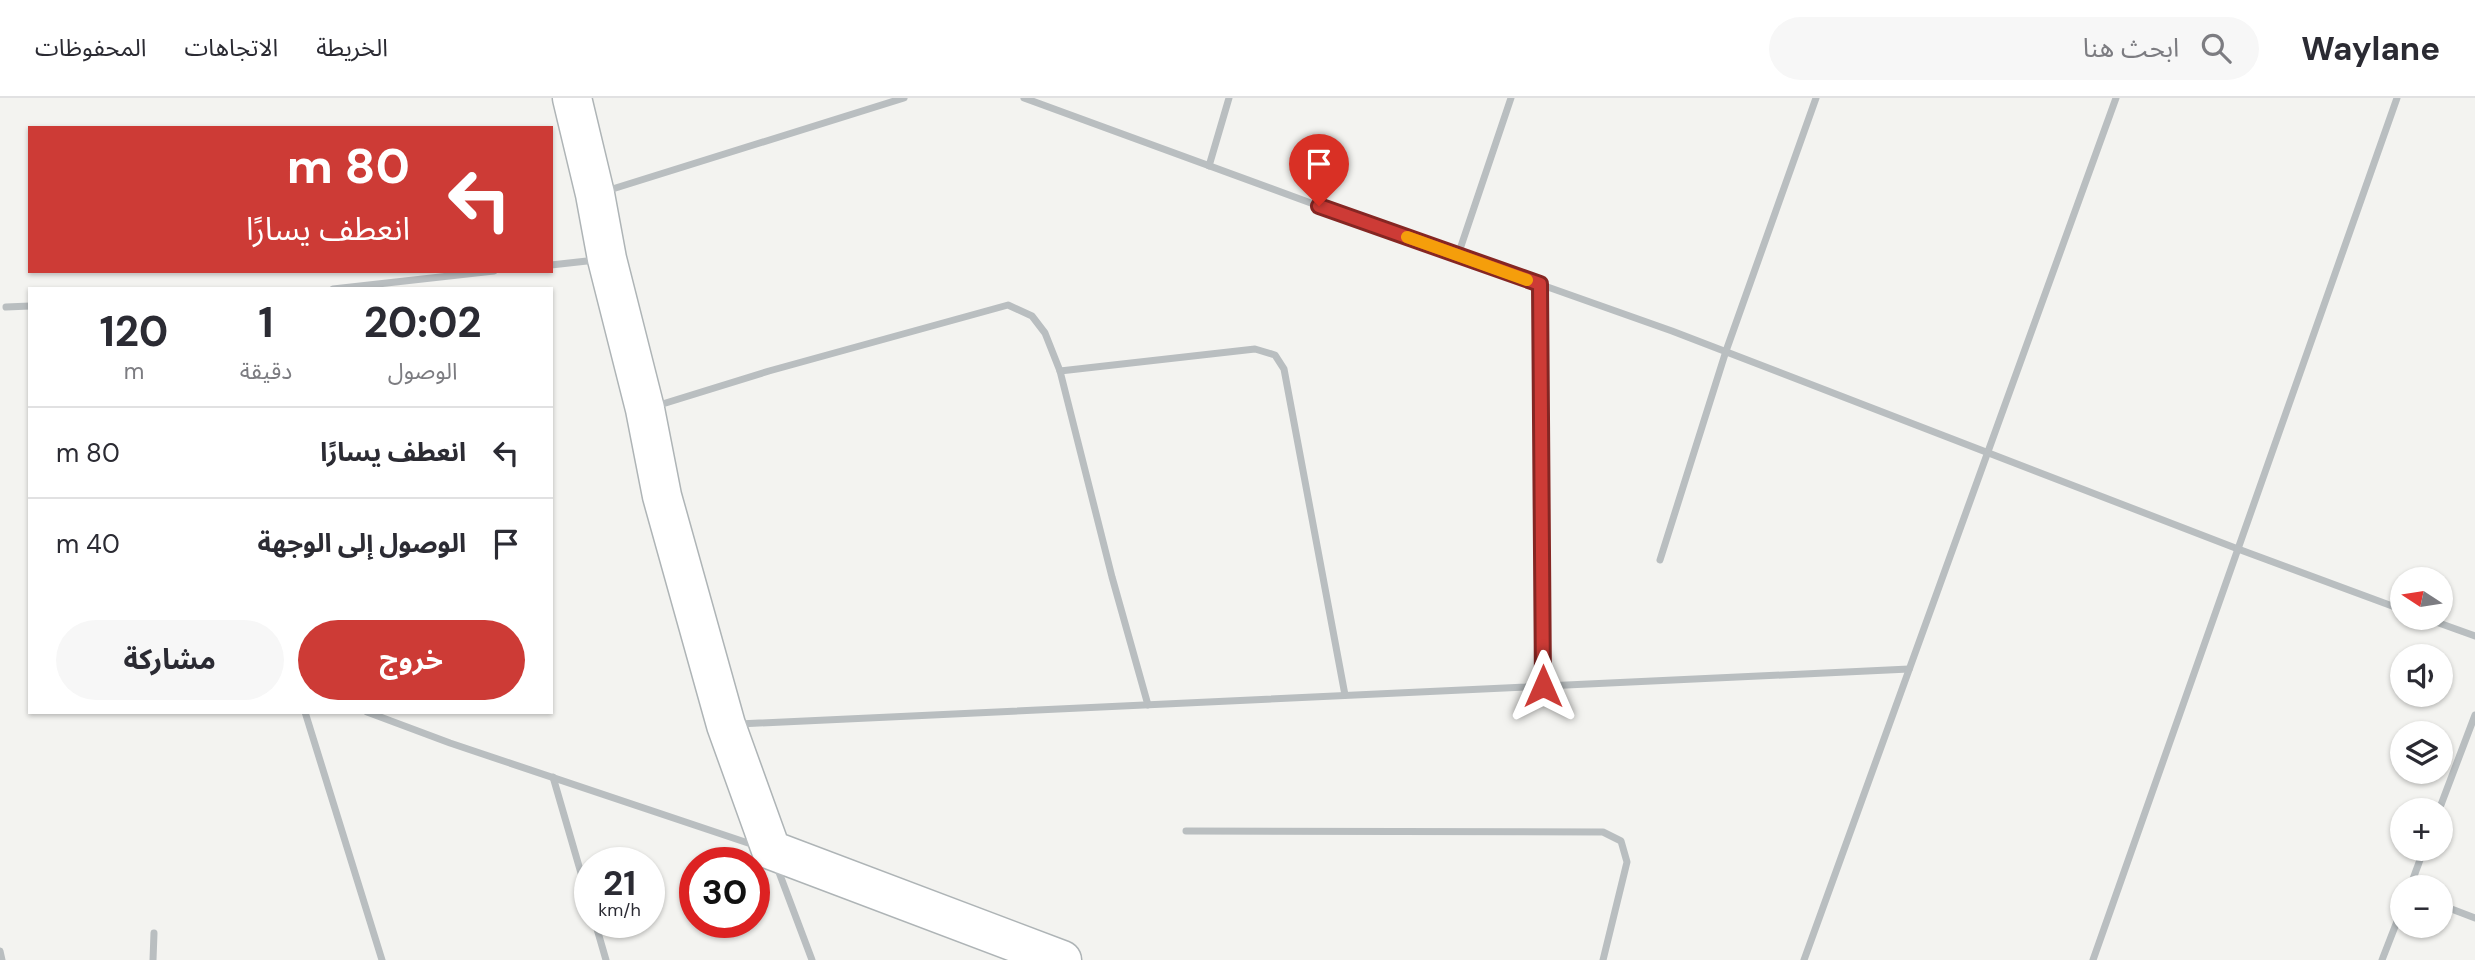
<!DOCTYPE html>
<html lang="ar">
<meta charset="utf-8">
<style>
body{margin:0;font-family:"DM Sans","Noto Sans Arabic",sans-serif;background:#f7f7f7;color:#2b2b33;direction:rtl;height:100vh;display:flex;flex-direction:column;font-size:26px;white-space:nowrap}
*{box-sizing:border-box;margin:0}
p{font-size:23px;color:#7c7c81}
.icon{flex:none;width:38px;height:38px;fill:none;stroke:currentColor;stroke-width:2;stroke-linecap:round;stroke-linejoin:round}
.map{position:relative;flex:1;overflow:hidden;direction:ltr}
.drawer{position:absolute;left:28px;top:189px;width:525px;height:427px;display:flex;flex-direction:column;background:#fff;border-radius:0px;box-shadow:0 2px 5px #0004;direction:rtl}
.drawer>*{flex:none}
.top-card{position:absolute;left:28px;top:28px;width:525px;height:147px;border-radius:0px;box-shadow:0 2px 5px #0004;direction:rtl;background:#cd3b36;color:#fff;overflow:hidden}
.needle{width:46px;rotate:282deg}
.fabs{position:absolute;left:2390px;top:469px;display:grid;gap:14px}
.fabs a{display:grid;place-items:center;width:63px;height:63px;border-radius:50%;background:#fff;box-shadow:0 2px 5px #0004;font-size:35px}
.speed{position:absolute;left:574px;top:749px;display:flex;gap:14px;font-size:35px;font-weight:700;text-align:center}
.speed>*{display:grid;place-content:center;width:91px;height:91px;border-radius:50%;background:#fff;box-shadow:0 2px 5px #0004;line-height:1}
.speed small{font-size:18px;font-weight:400}
.speed .limit{border:10px solid #d22;background:#fff;color:#111}
.pin{position:absolute;display:grid;place-items:center;width:60px;height:60px;color:#fff;margin:-72px -30px;border-radius:50% 50% 50% 0;rotate:-45deg;box-shadow:0 0 7px #0007}
.pin .icon{rotate:45deg}
.me{position:absolute;width:77px;margin:-38px;rotate:0deg;stroke-linejoin:round;filter:drop-shadow(0 0 5px #0008)}
.turn{display:flex;align-items:center;gap:24px;height:147px;padding:0 28px;font-size:32px}
.turn .icon{width:91px;height:91px;stroke-width:2.5}
.turn b{display:block;font-size:49px;line-height:60px}
.eta{display:flex;justify-content:space-evenly;align-items:center;height:119px;text-align:center}
.eta b{font-size:42px;font-weight:700;line-height:49px}
.button{display:flex;gap:14px;margin-top:auto;padding:14px 28px}
.button a{flex:1;height:80px;border-radius:42px;background:#cd3b36;color:#fff;font-size:28px;font-weight:700;line-height:80px;text-align:center}
.button a+a{background:#f7f7f7;color:#2b2b33}
ul{padding:0;list-style:none}
li{display:flex;align-items:center;gap:21px;height:91px;padding:0 28px;border-top:2px solid #e1e1e2}
li div{flex:1}
li b{display:block;font-size:26px}
li em{font-style:normal}
header{display:flex;align-items:center;gap:42px;box-sizing:border-box;height:98px;padding:0 35px;background:#fff;border-bottom:2px solid #e1e1e2}
header strong{font-size:33px}
nav{display:flex;gap:38px;margin-inline-start:auto;font-size:24px}
.search{width:490px;height:63px;background:#f7f7f7;display:flex;align-items:center;gap:18px;box-sizing:border-box;padding:0 24px;border-radius:38px;color:#7c7c81;font-size:26px}
.map>svg:first-child{display:block}
</style>
<header>
<strong>Waylane</strong>
<div class="search"><svg class="icon" aria-label="search" viewBox="0 0 24 24"><circle cx="10" cy="10" r="6"/><path d="M15 15l6 6"/></svg>ابحث هنا</div>
<nav><a>الخريطة</a><a>الاتجاهات</a><a>المحفوظات</a></nav>
</header>
<div class="map">
<svg width="2475" height="862" viewBox="0 0 2475 862">
<rect width="100%" height="100%" fill="#f3f3f0"/>
<g fill="none" stroke-linecap="round" stroke-linejoin="round">
<defs>
<polyline id="secondary" points="572,0 595,96 607,161 645,311 662,398 726,627 771,752 1062,862"/>
</defs>
<!-- secondary casing -->
<use href="#secondary" stroke="#aeb4b6" stroke-width="41"/>
<!-- street -->
<g stroke="#b9bec0" stroke-width="7">
<polyline points="1024,0 1319,108 1672,233 2238,451 2403,512"/>
<polyline points="1209,68 1229,0"/>
<polyline points="606,93 904,0"/>
<polyline points="1458,157 1511,0"/>
<polyline points="551,167 596,162"/>
<polyline points="1540,186 1543,588"/>
<polyline points="333,191 494,173"/>
<polyline points="6,209 30,208"/>
<polyline points="1060,273 1255,251 1275,257 1284,271 1345,597"/>
<polyline points="656,308 769,273 1008,207 1032,218 1045,235 1060,273 1112,479 1148,607"/>
<polyline points="1660,462 1726,253 1816,0"/>
<polyline points="2425,520 2475,538"/>
<polyline points="305,614 382,862"/>
<polyline points="367,614 450,645 757,748"/>
<polyline points="739,626 1909,571"/>
<polyline points="553,679 590,806"/>
<polyline points="2439,712 2475,617"/>
<polyline points="1186,733 1603,734 1621,743 1627,764 1603,862"/>
<polyline points="777,769 812,862"/>
<polyline points="2410,789 2424,751"/>
<polyline points="2441,807 2475,820"/>
<polyline points="595,824 606,862"/>
<polyline points="0,853 2,862"/>
<polyline points="153,862 154,835"/>
<polyline points="1804,862 2116,0"/>
<polyline points="2093,862 2397,0"/>
<polyline points="2382,862 2403,808"/>
</g>
<!-- secondary -->
<use href="#secondary" stroke="#fff" stroke-width="38"/>
</g>
<g fill="none" stroke-linecap="round" stroke-linejoin="round">
<defs>
<polyline id="route" points="1319,108 1540,186 1543,588"/>
</defs>
<!-- route casing -->
<use href="#route" stroke="#852623" stroke-width="18"/>
<!-- route -->
<use href="#route" stroke="#cd3b36" stroke-width="12"/>
<!-- slow -->
<polyline stroke="#f59e0b" stroke-width="12" points="1407,139 1527,182"/>
</g>
</svg>
<div class="fabs">
<a><svg class="needle" viewBox="-14 -14 28 28"><path d="M0-13l5 13h-10z" fill="#e53935"/><path d="M0 13l5-13h-10z" fill="#7c7c81"/></svg></a>
<a><svg class="icon" aria-label="sound" viewBox="0 0 24 24"><path d="M4 9h4l5-4v14l-5-4H4zM17 9q2 3 0 6"/></svg></a>
<a><svg class="icon" aria-label="layers" viewBox="0 0 24 24"><path d="M12 4l9 5-9 5-9-5zM3 14l9 5 9-5"/></svg></a>
<a>+</a>
<a>−</a>
</div>
<div class="speed"><div>21<small>km/h</small></div><div class="limit">30</div></div>
<div class="pin" style="left:1319px;top:108px;background:#d93025"><svg class="icon" aria-label="arrive" viewBox="0 0 24 24"><path d="M6 21V4h12l-3 4 3 4H6"/></svg></div>
<svg class="me" style="left:1543px;top:588px" viewBox="-20 -20 40 40"><path d="M0-17L14 15 0 8-14 15z" fill="#cd3b36" stroke="#fff" stroke-width="4"/></svg>
<div class="top-card">
<div class="turn"><svg class="icon" aria-label="left" viewBox="0 0 24 24"><path d="M17 20v-9H6M10 6l-5 5 5 5"/></svg><div><b>80 m</b>انعطف يسارًا</div></div>
</div>
<section class="drawer">
<div class="eta">
<div><b>20:02</b><p>الوصول</p></div>
<div><b>1</b><p>دقيقة</p></div>
<div><b>120</b><p>m</p></div>
</div>
<ul>
<li><svg class="icon" aria-label="left" viewBox="0 0 24 24"><path d="M17 20v-9H6M10 6l-5 5 5 5"/></svg><div><b>انعطف يسارًا</b></div><em>80 m</em></li>
<li><svg class="icon" aria-label="arrive" viewBox="0 0 24 24"><path d="M6 21V4h12l-3 4 3 4H6"/></svg><div><b>الوصول إلى الوجهة</b></div><em>40 m</em></li>
</ul>
<div class="button"><a>خروج</a><a>مشاركة</a></div>
</section>
</div>
